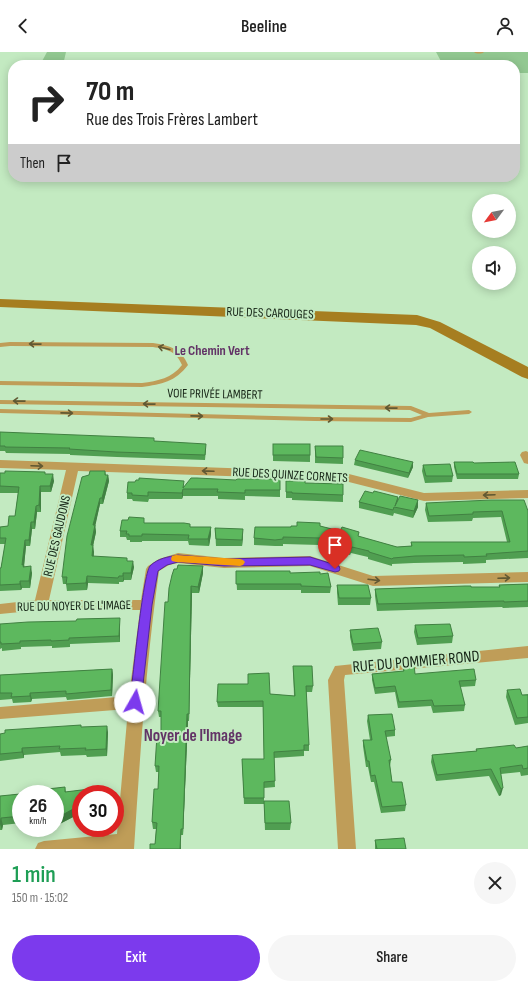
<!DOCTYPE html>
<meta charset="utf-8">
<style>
body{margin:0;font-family:"Sofia Sans Condensed",sans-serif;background:#f6f6f6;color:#222;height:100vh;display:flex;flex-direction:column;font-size:15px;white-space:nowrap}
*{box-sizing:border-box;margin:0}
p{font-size:13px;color:#767676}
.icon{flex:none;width:22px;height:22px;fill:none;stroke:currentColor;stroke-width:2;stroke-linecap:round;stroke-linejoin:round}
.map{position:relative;height:797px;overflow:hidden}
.drawer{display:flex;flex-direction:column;background:#fff;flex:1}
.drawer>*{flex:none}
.top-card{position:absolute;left:8px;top:8px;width:512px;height:122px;border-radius:16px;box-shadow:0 2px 10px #0003;background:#fff;color:#222;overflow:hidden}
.needle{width:26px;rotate:238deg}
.controls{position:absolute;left:472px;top:142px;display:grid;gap:8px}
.controls a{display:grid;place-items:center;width:44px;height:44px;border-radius:50%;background:#fff;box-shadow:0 2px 10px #0003;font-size:20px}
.speed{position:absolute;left:12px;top:733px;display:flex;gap:8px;font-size:20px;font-weight:700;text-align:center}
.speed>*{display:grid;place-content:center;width:52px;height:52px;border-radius:50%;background:#fff;box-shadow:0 2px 10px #0003;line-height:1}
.speed small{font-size:10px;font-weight:400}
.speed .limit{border:6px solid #d22;background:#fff;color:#111}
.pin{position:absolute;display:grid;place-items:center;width:34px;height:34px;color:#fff;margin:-41px -17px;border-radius:50% 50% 50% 0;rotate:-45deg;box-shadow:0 0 4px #0007}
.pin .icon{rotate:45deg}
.me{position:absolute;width:44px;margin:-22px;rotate:7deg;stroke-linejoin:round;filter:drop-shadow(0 0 3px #0008)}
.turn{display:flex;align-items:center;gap:14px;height:84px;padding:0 12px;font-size:18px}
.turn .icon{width:52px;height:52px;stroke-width:2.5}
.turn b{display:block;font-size:28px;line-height:34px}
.then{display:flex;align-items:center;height:38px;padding:0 12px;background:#0003;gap:8px;font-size:15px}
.round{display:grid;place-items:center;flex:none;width:42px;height:42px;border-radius:21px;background:#f6f6f6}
.headline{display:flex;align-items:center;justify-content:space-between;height:68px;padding:0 12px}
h1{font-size:24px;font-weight:600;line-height:30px;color:#1e9e55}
.cta{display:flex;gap:8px;margin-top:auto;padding:8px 12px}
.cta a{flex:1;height:46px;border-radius:24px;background:#7c3aed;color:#fff;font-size:16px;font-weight:600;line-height:46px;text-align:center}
.cta a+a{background:#f6f6f6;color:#222}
header{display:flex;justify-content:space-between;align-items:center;height:52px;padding:0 12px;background:#fff;font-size:18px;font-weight:600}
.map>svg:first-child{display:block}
</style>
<header><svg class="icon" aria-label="back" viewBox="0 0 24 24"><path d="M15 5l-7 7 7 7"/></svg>Beeline<svg class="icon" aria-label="person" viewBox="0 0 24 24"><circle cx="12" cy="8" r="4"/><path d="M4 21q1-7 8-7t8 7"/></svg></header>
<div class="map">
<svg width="528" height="797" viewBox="0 0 528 797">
<rect width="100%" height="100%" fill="#c3eac1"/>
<!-- green -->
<g fill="#92c891">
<polygon points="47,0 66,0 63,13 40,13"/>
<polygon points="436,0 528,0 528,21 515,21 515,13 443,13"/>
</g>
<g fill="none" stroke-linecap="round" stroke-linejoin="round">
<!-- service -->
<g fill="#bf9d58" fill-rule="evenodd">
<path d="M 474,0 L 484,0 C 482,2 476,2 474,0 Z"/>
<path d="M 10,290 L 153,291 C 170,294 181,296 188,313 C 175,330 162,332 142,335 L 0,333 L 0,329 L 142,331 C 158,329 172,326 182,313 C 176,299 167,297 153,295 L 10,294 L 0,295 L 0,291 Z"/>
<polygon points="0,348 411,354 429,361 469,358 472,360 469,362 428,365 411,370 315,369 0,361 0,357 315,365 411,366 422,363 410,358 0,352"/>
</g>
<!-- minor -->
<g fill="#bf9d58" fill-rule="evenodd">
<polygon points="526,399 528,400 528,412 524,411 520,403 522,400"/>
<path d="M 0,408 L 341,420 L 424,441 L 528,438 L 528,446 L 424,449 L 341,428 L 78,419 L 49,548 L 141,548 L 146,517 L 148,514 L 159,507 L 178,501 L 224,506 L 310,504 L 373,524 L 528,520 L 528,530 L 373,534 L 310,514 L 224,516 L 178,511 L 169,513 L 159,519 C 146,611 140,704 134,797 L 35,797 L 38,791 L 44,789 L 117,782 L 128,657 L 0,667 L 0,655 L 129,644 L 140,558 L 41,558 L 0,562 L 0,552 L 35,548 L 66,418 L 0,416 Z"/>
<polygon points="528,594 528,606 345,623 344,628 356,797 338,797 328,628 335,614"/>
</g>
<!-- secondary -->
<polygon fill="#a67e20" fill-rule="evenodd" points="0,247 417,263 440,270 528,315 528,327 522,325 430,276 416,273 0,255"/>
</g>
<!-- wall -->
<g fill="#509e51">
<polygon points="0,380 154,389 206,397 205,408 117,405 70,403 70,402 6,401 5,399 0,399"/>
<polygon points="315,394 343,406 343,412 315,411"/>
<polygon points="273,403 310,403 310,410 273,409"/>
<polygon points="355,408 413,415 408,426 354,413"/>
<polygon points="454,410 474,411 519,422 518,427 457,427 454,415"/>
<polygon points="423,413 453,424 452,430 425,431 422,419"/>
<polygon points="105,419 106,423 108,423 109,429 103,452 100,452 95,473 96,480 93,494 94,505 127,509 134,515 131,528 124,528 123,530 119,530 119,532 88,531 87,538 67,539 66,532 63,532 62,525"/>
<polygon points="0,421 45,422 54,429 51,440 41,440 41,460 37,460 35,477 32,477 30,494 26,494 24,514 32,521 30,536 22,536 21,538 0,539 0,516 1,516 5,492 0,492 0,475 8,474 15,464 18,441 0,441"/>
<polygon points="280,427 280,445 245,444 245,448 218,447 218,444 183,444 182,447 149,447 148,450 133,449 132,447 127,447 127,441 236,428"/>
<polygon points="286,429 305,431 343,443 343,450 292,448 292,446 286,446"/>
<polygon points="373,441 398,445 398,448 418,448 418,455 413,466 394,461 393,464 359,456 359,450"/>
<polygon points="426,451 528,459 528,506 486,508 486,511 463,512 463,510 414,511 392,512 392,514 368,507 368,505 351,501 350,503 331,498 331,496 320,493 283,492 283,494 275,494 254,493 254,486 291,475 320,474 397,495 411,494 411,490 507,490 501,465 473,466 472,469 428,470 425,458"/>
<polygon points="145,471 191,475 211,482 209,494 189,493 188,489 142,489 142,490 130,490 130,488 127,488 126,485 120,485 120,479"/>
<polygon points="215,476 243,484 242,494 216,494"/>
<polygon points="203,514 203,521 199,541 192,541 189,669 188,669 183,783 181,783 155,792 156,777 153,777 152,770 158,737 159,720 156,720 155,714 161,683 161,665 159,665 158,659 168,550"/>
<polygon points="236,519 320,522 331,535 330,541 301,541 301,538 237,538"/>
<polygon points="528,532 528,555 503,556 502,555 377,559 375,544 375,537 499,535 499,533"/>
<polygon points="337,533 371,546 370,553 338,553 337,540"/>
<polygon points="0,572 120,572 120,590 70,592 70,595 52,596 52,594 21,595 21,597 2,599 2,596 0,597"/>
<polygon points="415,573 453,584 452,591 417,593 414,580"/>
<polygon points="350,578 382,590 381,597 353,599 350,585"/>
<polygon points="403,613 415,622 476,628 475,634 460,635 465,653 464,659 433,661 431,654 398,656 395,640 375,642 372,628 372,622 403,619"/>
<polygon points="293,614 313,634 312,640 306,640 309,693 309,699 304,699 304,704 274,706 275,735 264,736 264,752 244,752 242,707 264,707 263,655 218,655 217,650 270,642 294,644"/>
<polygon points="112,617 113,623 112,644 67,648 66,645 32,647 31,650 13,651 12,647 0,648 0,623"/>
<polygon points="507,638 522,643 528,642 528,671 515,673 506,645"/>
<polygon points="368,663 395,678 395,684 386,685 391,708 390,714 392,730 406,753 405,759 381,761 374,730 371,730 368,715 366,715 363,694 363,688 370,688 367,669"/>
<polygon points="81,673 81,675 108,680 107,704 87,705 86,703 61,704 60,700 24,703 24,706 0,709 0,682"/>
<polygon points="528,694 528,723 521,724 520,720 501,722 501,743 499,744 489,724 436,729 431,710 432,703 476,699 476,697 516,696"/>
<polygon points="65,735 66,740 98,736 99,742 81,742 81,772 76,772 75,764 55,774 55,742 21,742 21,771 3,773 2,778 0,778 0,744 30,741"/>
<polygon points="264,749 291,771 290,778 265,778"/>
<polygon points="375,788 406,797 375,797"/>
</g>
<!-- shaded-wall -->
<g fill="#418142">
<polygon points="413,410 413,415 408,426 409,421"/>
<polygon points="53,422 54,429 51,440 50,434"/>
<polygon points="108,423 109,429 103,452 102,446"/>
<polygon points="40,434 41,440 41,460 39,453"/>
<polygon points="183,437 183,444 182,447 182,441"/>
<polygon points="100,446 100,452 94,480 93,473"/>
<polygon points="418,448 418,455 413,466 414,459"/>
<polygon points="36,454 37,460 35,477 34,470"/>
<polygon points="31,470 32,477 30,494 29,488"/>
<polygon points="95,473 96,480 93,494 94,500 93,511 91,493"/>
<polygon points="211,475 211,482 209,494 208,487"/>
<polygon points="243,477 243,484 242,494 242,488"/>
<polygon points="25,488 26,494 24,514 25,519 22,513"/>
<polygon points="133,509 134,515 131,528 131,521"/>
<polygon points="31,514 32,521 30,536 29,529"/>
<polygon points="203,514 203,521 199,541 198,535"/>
<polygon points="123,521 124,528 123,530"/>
<polygon points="87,524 88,531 87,538 86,531"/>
<polygon points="20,529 22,536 21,538 20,532"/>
<polygon points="191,534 192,541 189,669 189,662"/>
<polygon points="120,566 120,590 119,584"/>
<polygon points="112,617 113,623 112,644 111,638"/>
<polygon points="30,641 32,647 31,650 30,644"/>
<polygon points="187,662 188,669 183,783 183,777"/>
<polygon points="107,674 108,680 107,704 106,697"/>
<polygon points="22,696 24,703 24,706 22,700"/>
<polygon points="503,736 501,743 499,744 501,737"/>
<polygon points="75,756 77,763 56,774 55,767"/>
<polygon points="1,766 3,773 2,778 0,772"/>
<polygon points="181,777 181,797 180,797"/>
</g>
<!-- building -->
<g fill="#5db85e" stroke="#418142">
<polygon points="0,380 154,386 154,389 206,392 205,403 116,400 69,397 70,396 5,395 5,394 0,394"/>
<rect x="273" y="392" width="37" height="11"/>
<polygon points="315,394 343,394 343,406 316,405"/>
<polygon points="360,398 413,410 409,421 355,408"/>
<polygon points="454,410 473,410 474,411 515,410 519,422 457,422"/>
<polygon points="450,412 453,424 426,424 423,413"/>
<polygon points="5,419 45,420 45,422 53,422 50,434 40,434 39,453 36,454 34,470 31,470 29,488 25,488 22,513 24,513 23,515 31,514 29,529 20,529 20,532 0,533 0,516 1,516 6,486 0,486 0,475 8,474 9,464 15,464 19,435 0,434 0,421 5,421"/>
<polygon points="90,419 105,419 105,423 108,423 102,446 100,446 93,473 95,473 91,493 93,493 92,504 127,506 127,509 133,509 131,521 123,521 123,524 119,524 118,526 87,524 86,531 66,532 67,525 62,525 67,484 82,425 89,423"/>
<polygon points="139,426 184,429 183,436 191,426 197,426 236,428 237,427 280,427 280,438 245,438 245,441 217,440 218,437 183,437 182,441 148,440 148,444 132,443 132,441 127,441 128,430 135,430 136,428 139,428"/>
<polygon points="286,429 305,429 305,431 343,432 343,443 292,441 292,440 286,440"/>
<polygon points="365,439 373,441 374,439 398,445 395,454 400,444 418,448 414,459 394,455 393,458 359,450"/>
<polygon points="491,448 524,448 528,459 528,499 486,502 487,504 464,505 464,503 415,504 393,506 392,507 369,500 369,499 352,495 351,497 332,491 332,490 320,486 283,485 283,487 275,488 254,486 255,475 291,475 291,474 297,474 297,470 320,471 320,474 340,479 342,475 359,480 358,484 397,495 412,494 411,490 510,490 502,459 473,460 473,462 429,464 426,451"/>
<polygon points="129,465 144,466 144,471 184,471 190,472 190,475 211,475 208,487 188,487 189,483 142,482 142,484 129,484 129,482 126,482 127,479 120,479 122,468 128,468"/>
<polygon points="215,476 243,477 242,488 216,487"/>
<polygon points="178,513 203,514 198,535 191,534 189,662 187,662 183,777 181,777 180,797 150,797 150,792 155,792 157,771 152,770 154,737 158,737 159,714 155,714 157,683 161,683 161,659 158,659 165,550 168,550 169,536 172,523 174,517 177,517"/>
<polygon points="236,519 290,519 290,521 320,520 320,522 328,521 331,535 301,534 301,532 236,532"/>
<polygon points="528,532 528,549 504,550 504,549 378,552 375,537 465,534 471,534 471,535 500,535 499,533"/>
<polygon points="337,533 368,533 371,546 339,546"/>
<polygon points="120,566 119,584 69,586 69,588 51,589 51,588 20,589 20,591 1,592 1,590 0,590 0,572 28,570 76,569 77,567"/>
<polygon points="450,572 453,584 418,586 415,573"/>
<polygon points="378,576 382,590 353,592 350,578"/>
<polygon points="414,612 415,622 474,617 476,628 459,629 465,653 434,654 432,648 399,650 395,634 375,636 372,622 404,619 403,613"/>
<polygon points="293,614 312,614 313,634 306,634 309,693 304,693 304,698 274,700 275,729 264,730 264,746 244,746 242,707 264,707 263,649 217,650 218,632 248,632 248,622 269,621 270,642 295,644"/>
<polygon points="112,617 111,638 66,642 66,639 30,641 30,644 11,645 12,641 0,641 0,623"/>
<polygon points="520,637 522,643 528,643 528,665 517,666 507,638"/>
<polygon points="392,662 395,678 385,679 391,708 389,708 392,730 402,730 406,753 382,755 375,723 371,724 369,709 367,709 363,688 372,688 368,663"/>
<polygon points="81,673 81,675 107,674 106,697 85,698 86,696 59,697 60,694 22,696 22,700 0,702 0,682 5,681 5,678"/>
<polygon points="514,693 516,696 528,694 528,716 523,717 522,713 500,716 503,736 501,737 491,717 437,723 432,703 477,699 476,697"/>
<polygon points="65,735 65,740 98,736 98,742 81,742 81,765 75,765 75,756 55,767 55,742 21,742 21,764 1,766 0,772 0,744 30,741 30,739"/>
<polygon points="264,749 289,749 291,771 265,771"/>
<polygon points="404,786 406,797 377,797 375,788"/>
</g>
<!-- one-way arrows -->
<defs><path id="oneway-shaft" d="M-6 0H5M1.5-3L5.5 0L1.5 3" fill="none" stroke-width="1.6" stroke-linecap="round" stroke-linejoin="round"/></defs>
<g stroke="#615933">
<use href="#oneway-shaft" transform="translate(35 292) rotate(-179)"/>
<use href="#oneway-shaft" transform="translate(164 296) rotate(-166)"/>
<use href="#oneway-shaft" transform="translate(19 349) rotate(-179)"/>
<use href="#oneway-shaft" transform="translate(149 352) rotate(-179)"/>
<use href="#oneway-shaft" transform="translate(391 356) rotate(-179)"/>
<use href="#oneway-shaft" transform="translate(67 361) rotate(1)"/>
<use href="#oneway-shaft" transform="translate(197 364) rotate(1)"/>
<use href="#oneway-shaft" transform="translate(327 367)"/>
<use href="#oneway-shaft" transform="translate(37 414) rotate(2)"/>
<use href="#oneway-shaft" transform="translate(208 419) rotate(-178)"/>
<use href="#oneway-shaft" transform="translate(489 443) rotate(178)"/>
<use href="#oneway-shaft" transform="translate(504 526) rotate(-2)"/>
<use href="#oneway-shaft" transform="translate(374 528) rotate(7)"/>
</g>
<!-- route -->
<path fill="#7c3aed" stroke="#51269a" d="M 178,503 L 224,507 L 310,505 L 339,514 L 340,517 L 339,519 L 335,520 L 310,513 L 224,514 L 178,510 L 167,513 L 158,519 L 152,553 L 141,650 L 140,653 L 135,655 L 131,653 L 130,650 C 132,632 143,522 150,514 C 158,506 168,505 178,503 Z"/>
<!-- slow -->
<polygon fill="#f59e0b" points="176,503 240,507 243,508 245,510 243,513 240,514 176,510 172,509 171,507 172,504"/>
<g text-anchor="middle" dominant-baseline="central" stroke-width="4" stroke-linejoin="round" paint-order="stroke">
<!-- street labels -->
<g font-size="13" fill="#142214" stroke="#c3eac1">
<text transform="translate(270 261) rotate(2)">RUE DES CAROUGES</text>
<text transform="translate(215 342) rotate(1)">VOIE PRIVÉE LAMBERT</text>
<text transform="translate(290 423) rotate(3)">RUE DES QUINZE CORNETS</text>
<text transform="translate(57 484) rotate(-77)">RUE DES GAUDONS</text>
<text transform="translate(74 554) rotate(-1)">RUE DU NOYER DE L'IMAGE</text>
</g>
<!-- neighbourhood labels -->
<g font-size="14" font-weight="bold" fill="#623366" stroke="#c3eac1">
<text x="212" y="298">Le Chemin Vert</text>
</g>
<!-- near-street labels -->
<g font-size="16" fill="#142214" stroke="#c3eac1">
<text transform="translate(416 610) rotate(-5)">RUE DU POMMIER ROND</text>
</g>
<!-- near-neighbourhood labels -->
<g font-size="17" font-weight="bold" fill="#623366" stroke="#c3eac1">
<text x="193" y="684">Noyer de l'Image</text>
</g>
</g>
</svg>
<div class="controls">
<a><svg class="needle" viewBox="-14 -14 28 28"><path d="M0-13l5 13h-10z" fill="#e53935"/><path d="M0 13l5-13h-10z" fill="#767676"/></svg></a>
<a><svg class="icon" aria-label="sound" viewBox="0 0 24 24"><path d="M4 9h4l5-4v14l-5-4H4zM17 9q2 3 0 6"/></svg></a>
</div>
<div class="speed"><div>26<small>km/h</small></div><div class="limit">30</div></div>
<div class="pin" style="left:335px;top:517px;background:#d93025"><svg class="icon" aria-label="arrive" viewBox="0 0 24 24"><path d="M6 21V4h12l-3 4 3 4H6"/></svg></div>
<svg class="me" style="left:135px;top:650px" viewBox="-20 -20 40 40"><circle r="19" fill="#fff"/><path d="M0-13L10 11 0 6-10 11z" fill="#7c3aed"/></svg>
<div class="top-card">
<div class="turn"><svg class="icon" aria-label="right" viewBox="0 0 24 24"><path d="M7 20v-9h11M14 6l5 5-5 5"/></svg><div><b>70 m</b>Rue des Trois Frères Lambert</div></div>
<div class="then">Then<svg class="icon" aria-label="arrive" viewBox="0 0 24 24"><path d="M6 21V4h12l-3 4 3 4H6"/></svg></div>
</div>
</div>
<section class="drawer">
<div class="headline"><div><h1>1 min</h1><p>150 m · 15:02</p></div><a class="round"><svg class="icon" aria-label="close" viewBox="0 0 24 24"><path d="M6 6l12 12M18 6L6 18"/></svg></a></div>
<div class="cta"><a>Exit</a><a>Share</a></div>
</section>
